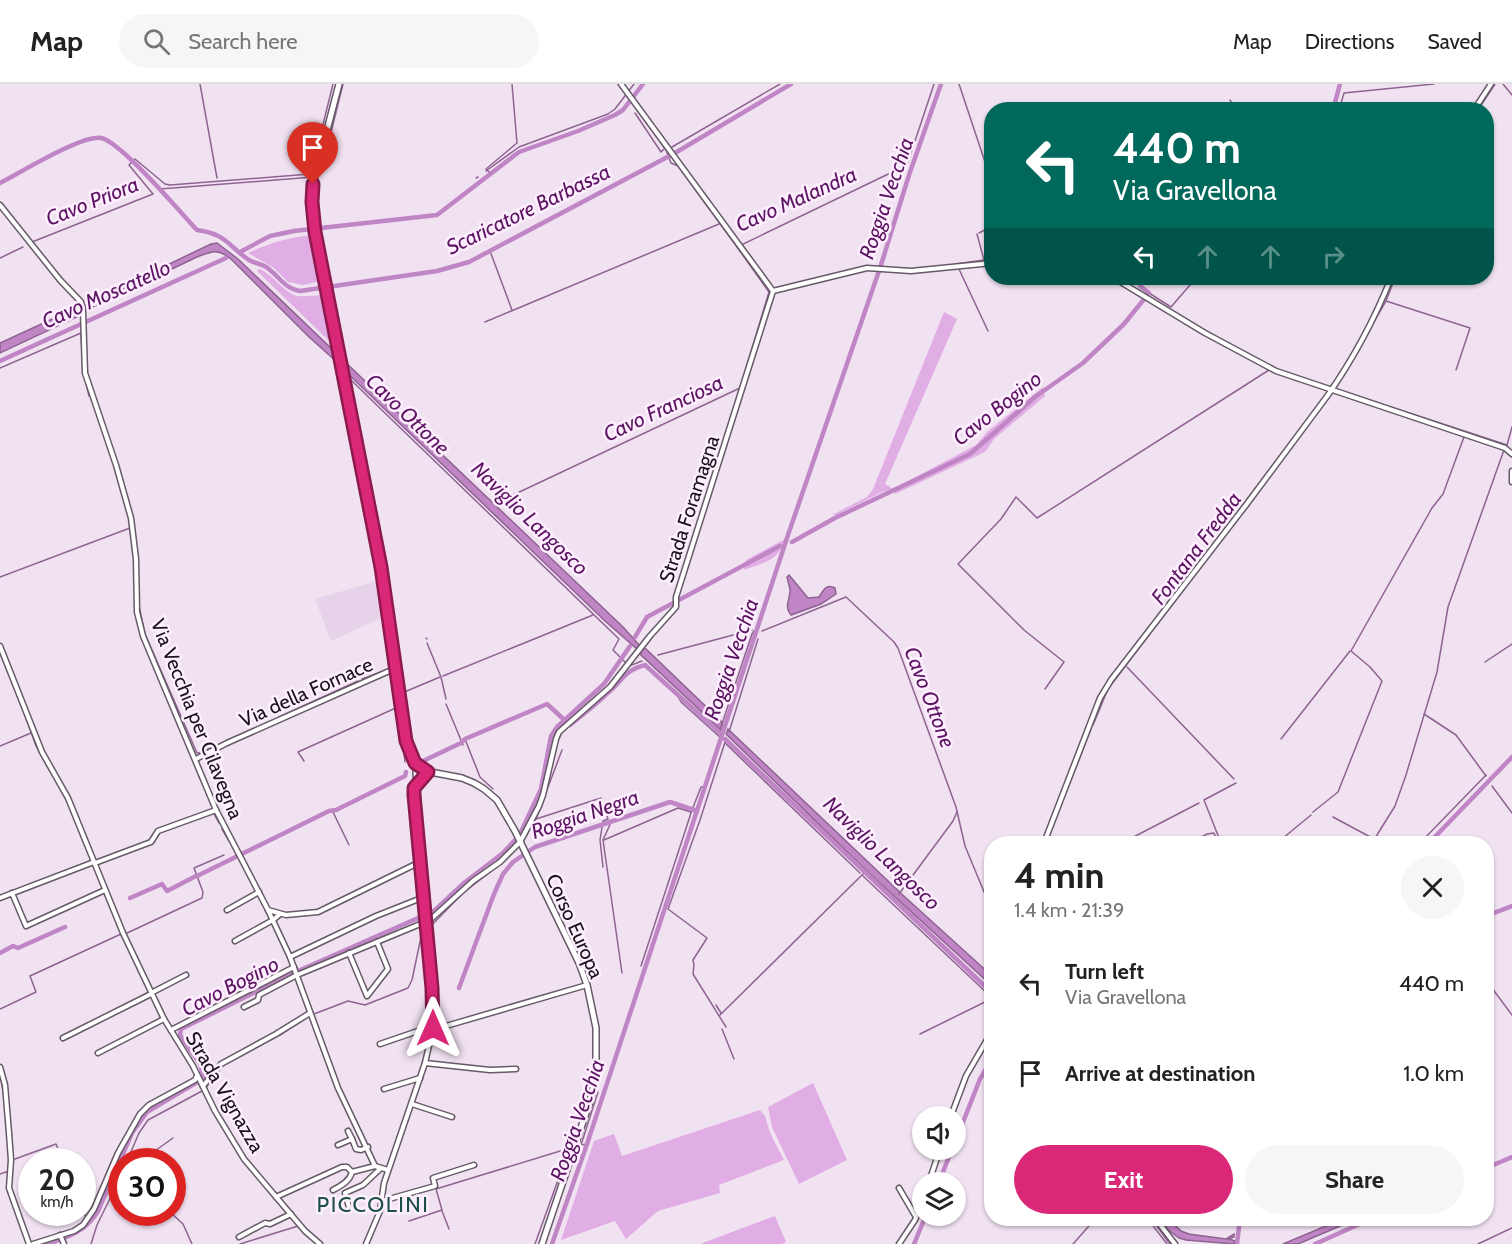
<!DOCTYPE html>
<meta charset="utf-8">
<style>
body{margin:0;font-family:Cabin,sans-serif;background:#f6f6f6;color:#222;height:100vh;display:flex;flex-direction:column;font-size:22px;white-space:nowrap}
*{box-sizing:border-box;margin:0}
p{font-size:20px;color:#767676}
.icon{flex:none;width:33px;height:33px;fill:none;stroke:currentColor;stroke-width:2;stroke-linecap:round;stroke-linejoin:round}
.map{position:relative;flex:1;overflow:hidden}
.details{position:absolute;left:984px;top:752px;width:510px;height:390px;display:flex;flex-direction:column;background:#fff;border-radius:24px;box-shadow:0 2px 4px #0004}
.details>*{flex:none}
.top-card{position:absolute;left:984px;top:18px;width:510px;height:183px;border-radius:24px;box-shadow:0 2px 4px #0004;background:#00695c;color:#fff;overflow:hidden}
.buttons{position:absolute;left:912px;top:1022px;display:grid;gap:12px}
.buttons a{display:grid;place-items:center;width:54px;height:54px;border-radius:50%;background:#fff;box-shadow:0 2px 4px #0004;font-size:30px}
.speed{position:absolute;left:18px;top:1064px;display:flex;gap:12px;font-size:30px;font-weight:700;text-align:center}
.speed>*{display:grid;place-content:center;width:78px;height:78px;border-radius:50%;background:#fff;box-shadow:0 2px 4px #0004;line-height:1}
.speed small{font-size:15px;font-weight:400}
.speed .limit{border:9px solid #d22;background:#fff;color:#111}
.pin{position:absolute;display:grid;place-items:center;width:51px;height:51px;color:#fff;margin:-62px -26px;border-radius:50% 50% 50% 0;rotate:-45deg;box-shadow:0 0 6px #0007}
.pin .icon{rotate:45deg}
.me{position:absolute;width:66px;margin:-33px;rotate:0deg;stroke-linejoin:round;filter:drop-shadow(0 0 4px #0008)}
.turn{display:flex;align-items:center;gap:21px;height:126px;padding:0 30px;font-size:27px}
.turn .icon{width:78px;height:78px;stroke-width:2.5}
.turn b{display:block;font-size:42px;line-height:51px}
.lanes{display:flex;align-items:center;height:57px;padding:0 30px;background:#0003;justify-content:center;gap:30px;direction:ltr}
.lanes .off{opacity:.35}
.round{display:grid;place-items:center;flex:none;width:63px;height:63px;border-radius:32px;background:#f6f6f6}
.summary{display:flex;align-items:center;justify-content:space-between;height:102px;padding:0 30px}
h1{font-size:36px;font-weight:700;line-height:45px}
.button{display:flex;gap:12px;margin-top:auto;padding:12px 30px}
.button a{flex:1;height:69px;border-radius:36px;background:#db2777;color:#fff;font-size:24px;font-weight:700;line-height:69px;text-align:center}
.button a+a{background:#f6f6f6;color:#222}
ul{padding:0;list-style:none}
li{display:flex;align-items:center;gap:18px;height:90px;padding:0 30px}
li div{flex:1}
li b{display:block;font-size:22px}
li em{font-style:normal}
header{display:flex;align-items:center;gap:36px;box-sizing:border-box;height:84px;padding:0 30px;background:#fff;border-bottom:2px solid #e0e0e0}
header strong{font-size:28px}
nav{display:flex;gap:33px;margin-inline-start:auto;font-size:21px}
.search{width:420px;height:54px;background:#f6f6f6;display:flex;align-items:center;gap:15px;box-sizing:border-box;padding:0 21px;border-radius:33px;color:#767676;font-size:22px}
.map>svg:first-child{display:block}
</style>
<header>
<strong>Map</strong>
<div class="search"><svg class="icon" aria-label="search" viewBox="0 0 24 24"><circle cx="10" cy="10" r="6"/><path d="M15 15l6 6"/></svg>Search here</div>
<nav><a>Map</a><a>Directions</a><a>Saved</a></nav>
</header>
<div class="map">
<svg width="1512" height="1160" viewBox="0 0 1512 1160">
<rect width="100%" height="100%" fill="#f1e2f2"/>
<!-- built -->
<polygon fill="#e7d3e9" points="377,497 383,533 331,557 315,515"/>
<!-- green -->
<g fill="#e1ade5">
<path d="M 314,151 L 321,197 L 303,201 L 288,198 L 274,184 L 248,169 C 270,159 289,153 314,151 Z"/>
<path d="M 259,185 C 273,190 286,211 298,212 C 306,213 315,211 323,211 L 331,252 L 328,256 L 257,187 Z"/>
<polygon points="944,228 957,235 885,400 893,405 976,361 988,347 1043,303 1045,312 994,355 985,368 895,410 893,405 882,408 836,431 832,431 867,413 873,405"/>
<path d="M 785,455 C 779,477 763,479 744,486 L 746,476 Z"/>
<polygon points="813,999 847,1076 799,1100 772,1043 768,1023"/>
<polygon points="760,1026 765,1032 770,1049 784,1076 719,1101 720,1109 658,1127 626,1155 615,1137 561,1156 594,1057 614,1050 622,1072"/>
<polygon points="775,1132 786,1158 782,1160 700,1160"/>
</g>
<!-- water -->
<g fill="#c085c5" stroke="#8e6391" stroke-width="1.5">
<path d="M 217,159 L 238,175 L 336,269 L 338,279 L 309,253 L 232,176 C 219,164 212,167 197,173 L 84,227 L 84,222 L 92,217 L 211,160 Z"/>
<polygon points="82,223 82,227 77,233 0,269 0,259 76,224"/>
<polygon points="342,275 623,543 641,563 638,566 605,537 344,286"/>
<path d="M 789,491 L 808,514 L 819,513 C 823,507 826,499 835,504 L 836,510 L 821,520 L 791,531 C 783,522 791,515 790,505 C 789,501 788,497 787,493 Z"/>
<polygon points="642,564 646,565 721,637 724,642 722,647 641,571 640,567"/>
<polygon points="728,645 906,814 991,891 991,901 869,789 726,650"/>
<polygon points="1345,1134 1359,1134 1298,1160 1283,1160"/>
<polygon points="1170,1136 1181,1147 1189,1150 1226,1155 1234,1150 1234,1153 1229,1155 1235,1157 1234,1160 1186,1156 1179,1154 1166,1144"/>
</g>
<g fill="none" stroke-linecap="round" stroke-linejoin="round">
<!-- stream -->
<g stroke="#8e6391" stroke-width="1.5">
<polyline points="200,0 217,94"/>
<polyline points="618,0 666,66 671,79 678,82 737,163 907,81 934,0"/>
<polyline points="959,0 992,99"/>
<polyline points="1503,0 1512,11"/>
<polyline points="1484,7 1488,0"/>
<polyline points="1230,16 1236,26"/>
<polyline points="1221,26 1227,19"/>
<polyline points="1339,26 1344,9 1434,0"/>
<polyline points="1471,26 1482,11"/>
<polyline points="1478,26 1495,0"/>
<polyline points="635,29 661,68 664,65"/>
<polyline points="672,63 780,0"/>
<polyline points="486,87 519,63 608,30 615,25 634,0"/>
<polyline points="311,89 333,0"/>
<polyline points="491,90 486,85 517,59 512,0"/>
<polyline points="317,93 321,89 343,0"/>
<polyline points="476,94 478,93"/>
<polyline points="308,100 310,94"/>
<polyline points="160,105 313,93"/>
<polyline points="979,149 992,142"/>
<polyline points="32,158 153,110 129,81 135,75 165,100 170,101 310,90"/>
<polyline points="490,167 512,226"/>
<polyline points="0,174 23,163"/>
<polyline points="955,180 984,176 977,150"/>
<polyline points="958,183 988,247"/>
<polyline points="1118,194 1129,200 1135,197 1141,198"/>
<polyline points="1149,209 1171,223 1196,194"/>
<polyline points="1386,217 1470,244 1456,286"/>
<polyline points="485,238 719,140"/>
<polyline points="1369,246 1386,217 1395,194"/>
<polyline points="0,284 81,249 83,287 89,312 92,311"/>
<polyline points="347,296 351,296 388,332 619,555 613,566 629,582 642,577"/>
<polyline points="338,297 342,297"/>
<polyline points="1335,305 1344,290"/>
<polyline points="1336,305 1507,361 1512,343"/>
<polyline points="107,349 128,416"/>
<polyline points="494,420 740,304 769,208 737,163"/>
<polyline points="133,438 137,469"/>
<polyline points="1216,457 1249,413"/>
<polyline points="0,493 130,444"/>
<polyline points="139,522 145,550 197,669 199,669 276,635"/>
<polyline points="762,547 846,513 894,558 898,564 956,723 965,762 992,827"/>
<polyline points="426,554 427,555"/>
<polyline points="427,559 441,593 446,615"/>
<polyline points="0,569 21,621"/>
<polyline points="658,571 752,546"/>
<polyline points="1485,578 1512,560"/>
<polyline points="1127,583 1234,695"/>
<polyline points="393,587 405,678"/>
<polyline points="443,592 593,531"/>
<polyline points="362,595 392,584"/>
<polyline points="1045,605 1064,578 1024,546 958,480 1001,435 1016,413 1037,434 1269,286 1250,275"/>
<polyline points="402,609 440,593"/>
<polyline points="676,609 681,618 722,655"/>
<polyline points="446,620 463,661"/>
<polyline points="1424,630 1456,651 1486,692"/>
<polyline points="25,631 36,662 50,687"/>
<polyline points="279,633 358,597"/>
<polyline points="1093,641 1108,605 1332,309"/>
<polyline points="729,648 758,555"/>
<polyline points="719,649 752,550 754,547 757,548"/>
<polyline points="465,655 480,693 493,705"/>
<polyline points="726,655 700,736 668,825 707,854 693,876 694,881 693,890 726,943"/>
<polyline points="1281,655 1350,567"/>
<polyline points="725,659 860,789"/>
<polyline points="0,662 31,649"/>
<polyline points="304,677 298,668 398,623"/>
<polyline points="1069,688 1099,612"/>
<polyline points="198,689 200,695"/>
<polyline points="1492,702 1512,729"/>
<polyline points="332,726 349,761"/>
<polyline points="1313,728 1338,708 1382,597 1370,583 1351,567 1432,424 1443,410 1464,353"/>
<polyline points="214,730 219,739"/>
<polyline points="1333,733 1374,755"/>
<polyline points="536,735 601,714 608,735 603,737 600,756 603,783"/>
<polyline points="612,736 603,756 622,889"/>
<polyline points="222,745 229,757"/>
<polyline points="604,756 678,724 691,728"/>
<polyline points="523,757 536,735 562,666"/>
<polyline points="1046,759 1091,645"/>
<polyline points="1122,759 1199,719"/>
<polyline points="1191,759 1207,750 1214,749 1218,759"/>
<polyline points="1221,759 1204,716 1236,699"/>
<polyline points="1277,759 1311,731"/>
<polyline points="1372,759 1395,722 1406,691 1437,588 1448,523 1504,366"/>
<polyline points="1420,759 1486,691"/>
<polyline points="863,792 990,912"/>
<polyline points="899,810 953,737 957,728"/>
<polyline points="428,845 463,809 502,779 514,767"/>
<polyline points="125,850 202,814 203,808 194,784 224,771"/>
<polyline points="641,882 692,726 701,703 704,703"/>
<polyline points="1486,896 1512,931"/>
<polyline points="1486,914 1494,908"/>
<polyline points="716,921 721,929"/>
<polyline points="0,925 36,908 30,892 121,850"/>
<polyline points="314,930 348,917 365,921 408,904 412,896 421,853 424,847"/>
<polyline points="720,931 864,789"/>
<polyline points="722,945 734,975"/>
<polyline points="920,950 991,915 992,911"/>
<polyline points="229,978 280,951 309,932"/>
<polyline points="0,990 4,1013"/>
<polyline points="206,1004 213,993"/>
<polyline points="587,1060 581,1061 598,1008"/>
<polyline points="15,1075 56,1060 63,1077"/>
<polyline points="127,1077 139,1049 148,1036 202,1007"/>
<polyline points="154,1077 152,1069 173,1054"/>
<polyline points="0,1090 9,1087"/>
<polyline points="82,1126 86,1133"/>
<polyline points="442,1127 449,1145"/>
<polyline points="170,1128 183,1140 192,1160"/>
<polyline points="1083,1134 1087,1137 1090,1134"/>
<polyline points="1147,1134 1167,1160"/>
<polyline points="1151,1134 1169,1159 1177,1160"/>
<polyline points="409,1137 442,1126 436,1105 570,1064"/>
<polyline points="91,1160 97,1141 122,1090"/>
<polyline points="240,1160 298,1142"/>
<polyline points="535,1160 567,1071"/>
<polyline points="1073,1160 1096,1134"/>
<polyline points="1478,1160 1512,1144"/>
</g>
<!-- canal -->
<g stroke="#c085c5" stroke-width="4.5">
<polyline points="1333,26 1340,0"/>
<path d="M 0,99 C 20,89 81,51 101,54 C 120,57 181,129 197,146 C 227,150 228,162 249,176 C 256,180 264,180 270,186 C 280,194 286,205 300,207 L 437,187 L 469,178 L 675,69 L 791,0"/>
<polyline points="242,167 270,152 294,147 437,131 519,68 578,47 615,31 623,26 643,0"/>
<polyline points="0,277 226,174"/>
<polyline points="792,458 835,434 970,370 1035,313 1083,279 1124,240 1149,209 1140,202 1145,194"/>
<polyline points="635,553 647,533 780,462"/>
<polyline points="725,655 992,909"/>
<path d="M 423,677 L 461,659 L 465,655 L 547,620 L 570,641 C 584,630 598,619 611,606 C 624,594 626,586 645,581 L 720,649"/>
<polyline points="521,748 541,705 551,652 557,643 604,600 630,562"/>
<polyline points="1429,759 1512,673"/>
<polyline points="197,792 329,727 336,726 405,692 406,688"/>
<polyline points="130,814 162,800 167,807 196,792"/>
<polyline points="1486,832 1512,822"/>
<polyline points="0,869 13,862 18,864 65,843"/>
<polyline points="459,904 494,810 503,790 513,778 535,763 670,718 697,727"/>
<polyline points="956,1056 980,995 992,975"/>
<polyline points="1486,1084 1512,1073"/>
<polyline points="939,1098 952,1065"/>
<path d="M 47,1160 C 69,1153 86,1147 98,1127 L 132,1049 L 147,1028 L 204,994 L 200,980 L 180,951 L 181,945 L 298,887 L 434,827 L 464,799 L 503,769 L 514,757"/>
<polyline points="552,1160 587,1060 788,451 881,181 909,91 941,0"/>
<polyline points="914,1160 926,1131"/>
<polyline points="1237,1160 1240,1134"/>
<polyline points="1315,1160 1373,1134"/>
</g>
<defs>
<g id="minor">
<polyline points="621,0 773,207 867,184 911,187 992,179"/>
<polyline points="1474,26 1491,0"/>
<polyline points="0,121 60,196 81,218 83,227 85,289 116,381 131,434 136,475 137,528 143,552 216,726 268,826 290,873 338,1004 375,1082 388,1086"/>
<polyline points="1114,194 1205,249 1276,287 1505,364 1512,370"/>
<polyline points="1512,387 1512,398"/>
<polyline points="0,562 42,668 68,714 123,849 164,935 193,982 215,1027 244,1075 305,1147 320,1160"/>
<polyline points="196,675 227,659 396,584"/>
<polyline points="415,680 416,696"/>
<polyline points="415,704 428,688"/>
<path d="M 1044,759 L 1100,614 L 1111,596 L 1246,421 L 1328,311 C 1353,275 1375,234 1391,194"/>
<polyline points="95,779 151,758 158,747 216,726"/>
<polyline points="12,809 26,842 105,806"/>
<polyline points="0,814 94,778"/>
<polyline points="227,826 259,808"/>
<polyline points="268,826 286,831 318,828 420,778"/>
<polyline points="235,857 273,836 280,830"/>
<polyline points="349,869 367,912 388,885 377,858"/>
<polyline points="290,873 376,832 424,813"/>
<polyline points="151,909 186,891"/>
<polyline points="244,923 258,916 259,911 297,891 430,836 473,797 500,778 520,758 539,722 543,711 556,655 559,648 610,603 650,552 676,523 676,513 773,207"/>
<polyline points="171,946 294,883"/>
<polyline points="63,954 151,910"/>
<polyline points="380,960 418,947 446,942 587,901"/>
<polyline points="98,969 164,935"/>
<polyline points="425,979 490,986 516,985"/>
<polyline points="0,983 5,1001 9,1049 11,1076 9,1104 29,1160"/>
<polyline points="203,1002 221,980 276,950 310,929"/>
<polyline points="384,1005 420,994"/>
<polyline points="412,1020 452,1033"/>
<polyline points="951,1032 966,992 992,947"/>
<polyline points="348,1047 352,1055"/>
<polyline points="338,1061 352,1055 356,1065 361,1066 368,1063"/>
<polyline points="929,1098 940,1065"/>
<polyline points="899,1104 916,1133"/>
<path d="M 333,1106 C 341,1102 350,1097 352,1088"/>
<polyline points="276,1113 342,1083 347,1083 352,1088 375,1082"/>
<polyline points="382,1117 435,1102 433,1094 474,1081"/>
<polyline points="349,1123 345,1109 363,1101 380,1085"/>
<polyline points="1155,1134 1175,1160"/>
<polyline points="60,1151 64,1160"/>
<polyline points="239,1153 265,1139 270,1140 291,1130"/>
<polyline points="33,1160 74,1147 83,1141 94,1125 118,1069 140,1030 149,1021 195,996 197,992"/>
<polyline points="366,1160 380,1127 384,1099 425,979 433,944 432,905 414,711 416,698 421,685"/>
<polyline points="899,1160 915,1136 922,1117"/>
</g>
<polyline id="secondary" points="339,0 313,100 313,130 380,483 408,664 415,679 425,687 462,694 474,699 484,705 497,716 515,747 579,879 587,901 596,944 596,990 590,1017 542,1160"/>
</defs>
<!-- minor casing -->
<use href="#minor" stroke="#665a67" stroke-width="7"/>
<!-- secondary casing -->
<use href="#secondary" stroke="#665a67" stroke-width="8"/>
<!-- minor -->
<use href="#minor" stroke="#fff" stroke-width="4"/>
<!-- secondary -->
<use href="#secondary" stroke="#fff" stroke-width="5"/>
</g>
<g fill="none" stroke-linecap="round" stroke-linejoin="round">
<defs>
<polyline id="route" points="313,100 312,118 315,148 381,483 406,657 415,679 428,688 414,704 414,711 432,904 433,944"/>
</defs>
<!-- route casing -->
<use href="#route" stroke="#8e194d" stroke-width="15"/>
<!-- route -->
<use href="#route" stroke="#db2777" stroke-width="10"/>
</g>
<g text-anchor="middle" dominant-baseline="central" stroke-width="5" stroke-linejoin="round" paint-order="stroke">
<!-- street labels -->
<g font-size="20" fill="#181318" stroke="#feefff">
<text transform="translate(689 425) rotate(-72)">Strada Foramagna</text>
<text transform="translate(306 608) rotate(-24)">Via della Fornace</text>
<text transform="translate(197 635) rotate(68)">Via Vecchia per Cilavegna</text>
<text transform="translate(575 842) rotate(66)">Corso Europa</text>
<text transform="translate(225 1008) rotate(60)">Strada Vignazza</text>
</g>
<!-- water labels -->
<g font-size="21" font-style="italic" fill="#5c1463" stroke="#feefff">
<text transform="translate(886 114) rotate(-71)">Roggia Vecchia</text>
<text transform="translate(796 115) rotate(-24)">Cavo Malandra</text>
<text transform="translate(92 117) rotate(-22)">Cavo Priora</text>
<text transform="translate(528 125) rotate(-26)">Scaricatore Barbassa</text>
<text transform="translate(106 210) rotate(-24)">Cavo Moscatello</text>
<text transform="translate(663 324) rotate(-25)">Cavo Franciosa</text>
<text transform="translate(997 324) rotate(-38)">Cavo Bogino</text>
<text transform="translate(408 330) rotate(44)">Cavo Ottone</text>
<text transform="translate(530 434) rotate(44)">Naviglio Langosco</text>
<text transform="translate(1196 464) rotate(-53)">Fontana Fredda</text>
<text transform="translate(731 575) rotate(-71)">Roggia Vecchia</text>
<text transform="translate(930 613) rotate(69)">Cavo Ottone</text>
<text transform="translate(585 730) rotate(-19)">Roggia Negra</text>
<text transform="translate(882 769) rotate(44)">Naviglio Langosco</text>
<text transform="translate(230 902) rotate(-27)">Cavo Bogino</text>
<text transform="translate(577 1036) rotate(-71)">Roggia Vecchia</text>
</g>
<!-- quarter labels -->
<g font-size="22" letter-spacing="1.5" fill="#1c5043" stroke="#feefff">
<text x="373" y="1120">PICCOLINI</text>
</g>
</g>
</svg>
<div class="buttons">
<a><svg class="icon" aria-label="sound" viewBox="0 0 24 24"><path d="M4 9h4l5-4v14l-5-4H4zM17 9q2 3 0 6"/></svg></a>
<a><svg class="icon" aria-label="layers" viewBox="0 0 24 24"><path d="M12 4l9 5-9 5-9-5zM3 14l9 5 9-5"/></svg></a>
</div>
<div class="speed"><div>20<small>km/h</small></div><div class="limit">30</div></div>
<div class="pin" style="left:313px;top:100px;background:#d93025"><svg class="icon" aria-label="arrive" viewBox="0 0 24 24"><path d="M6 21V4h12l-3 4 3 4H6"/></svg></div>
<svg class="me" style="left:433px;top:944px" viewBox="-20 -20 40 40"><path d="M0-17L14 15 0 8-14 15z" fill="#db2777" stroke="#fff" stroke-width="4"/></svg>
<div class="top-card">
<div class="turn"><svg class="icon" aria-label="left" viewBox="0 0 24 24"><path d="M17 20v-9H6M10 6l-5 5 5 5"/></svg><div><b>440 m</b>Via Gravellona</div></div>
<div class="lanes"><svg class="icon" aria-label="left" viewBox="0 0 24 24"><path d="M17 20v-9H6M10 6l-5 5 5 5"/></svg><svg class="icon off" aria-label="ahead" viewBox="0 0 24 24"><path d="M12 20V5M6 11l6-6 6 6"/></svg><svg class="icon off" aria-label="ahead" viewBox="0 0 24 24"><path d="M12 20V5M6 11l6-6 6 6"/></svg><svg class="icon off" aria-label="right" viewBox="0 0 24 24"><path d="M7 20v-9h11M14 6l5 5-5 5"/></svg></div>
</div>
<section class="details">
<div class="summary"><div><h1>4 min</h1><p>1.4 km · 21:39</p></div><a class="round"><svg class="icon" aria-label="close" viewBox="0 0 24 24"><path d="M6 6l12 12M18 6L6 18"/></svg></a></div>
<ul>
<li><svg class="icon" aria-label="left" viewBox="0 0 24 24"><path d="M17 20v-9H6M10 6l-5 5 5 5"/></svg><div><b>Turn left</b><p>Via Gravellona</p></div><em>440 m</em></li>
<li><svg class="icon" aria-label="arrive" viewBox="0 0 24 24"><path d="M6 21V4h12l-3 4 3 4H6"/></svg><div><b>Arrive at destination</b></div><em>1.0 km</em></li>
</ul>
<div class="button"><a>Exit</a><a>Share</a></div>
</section>
</div>
